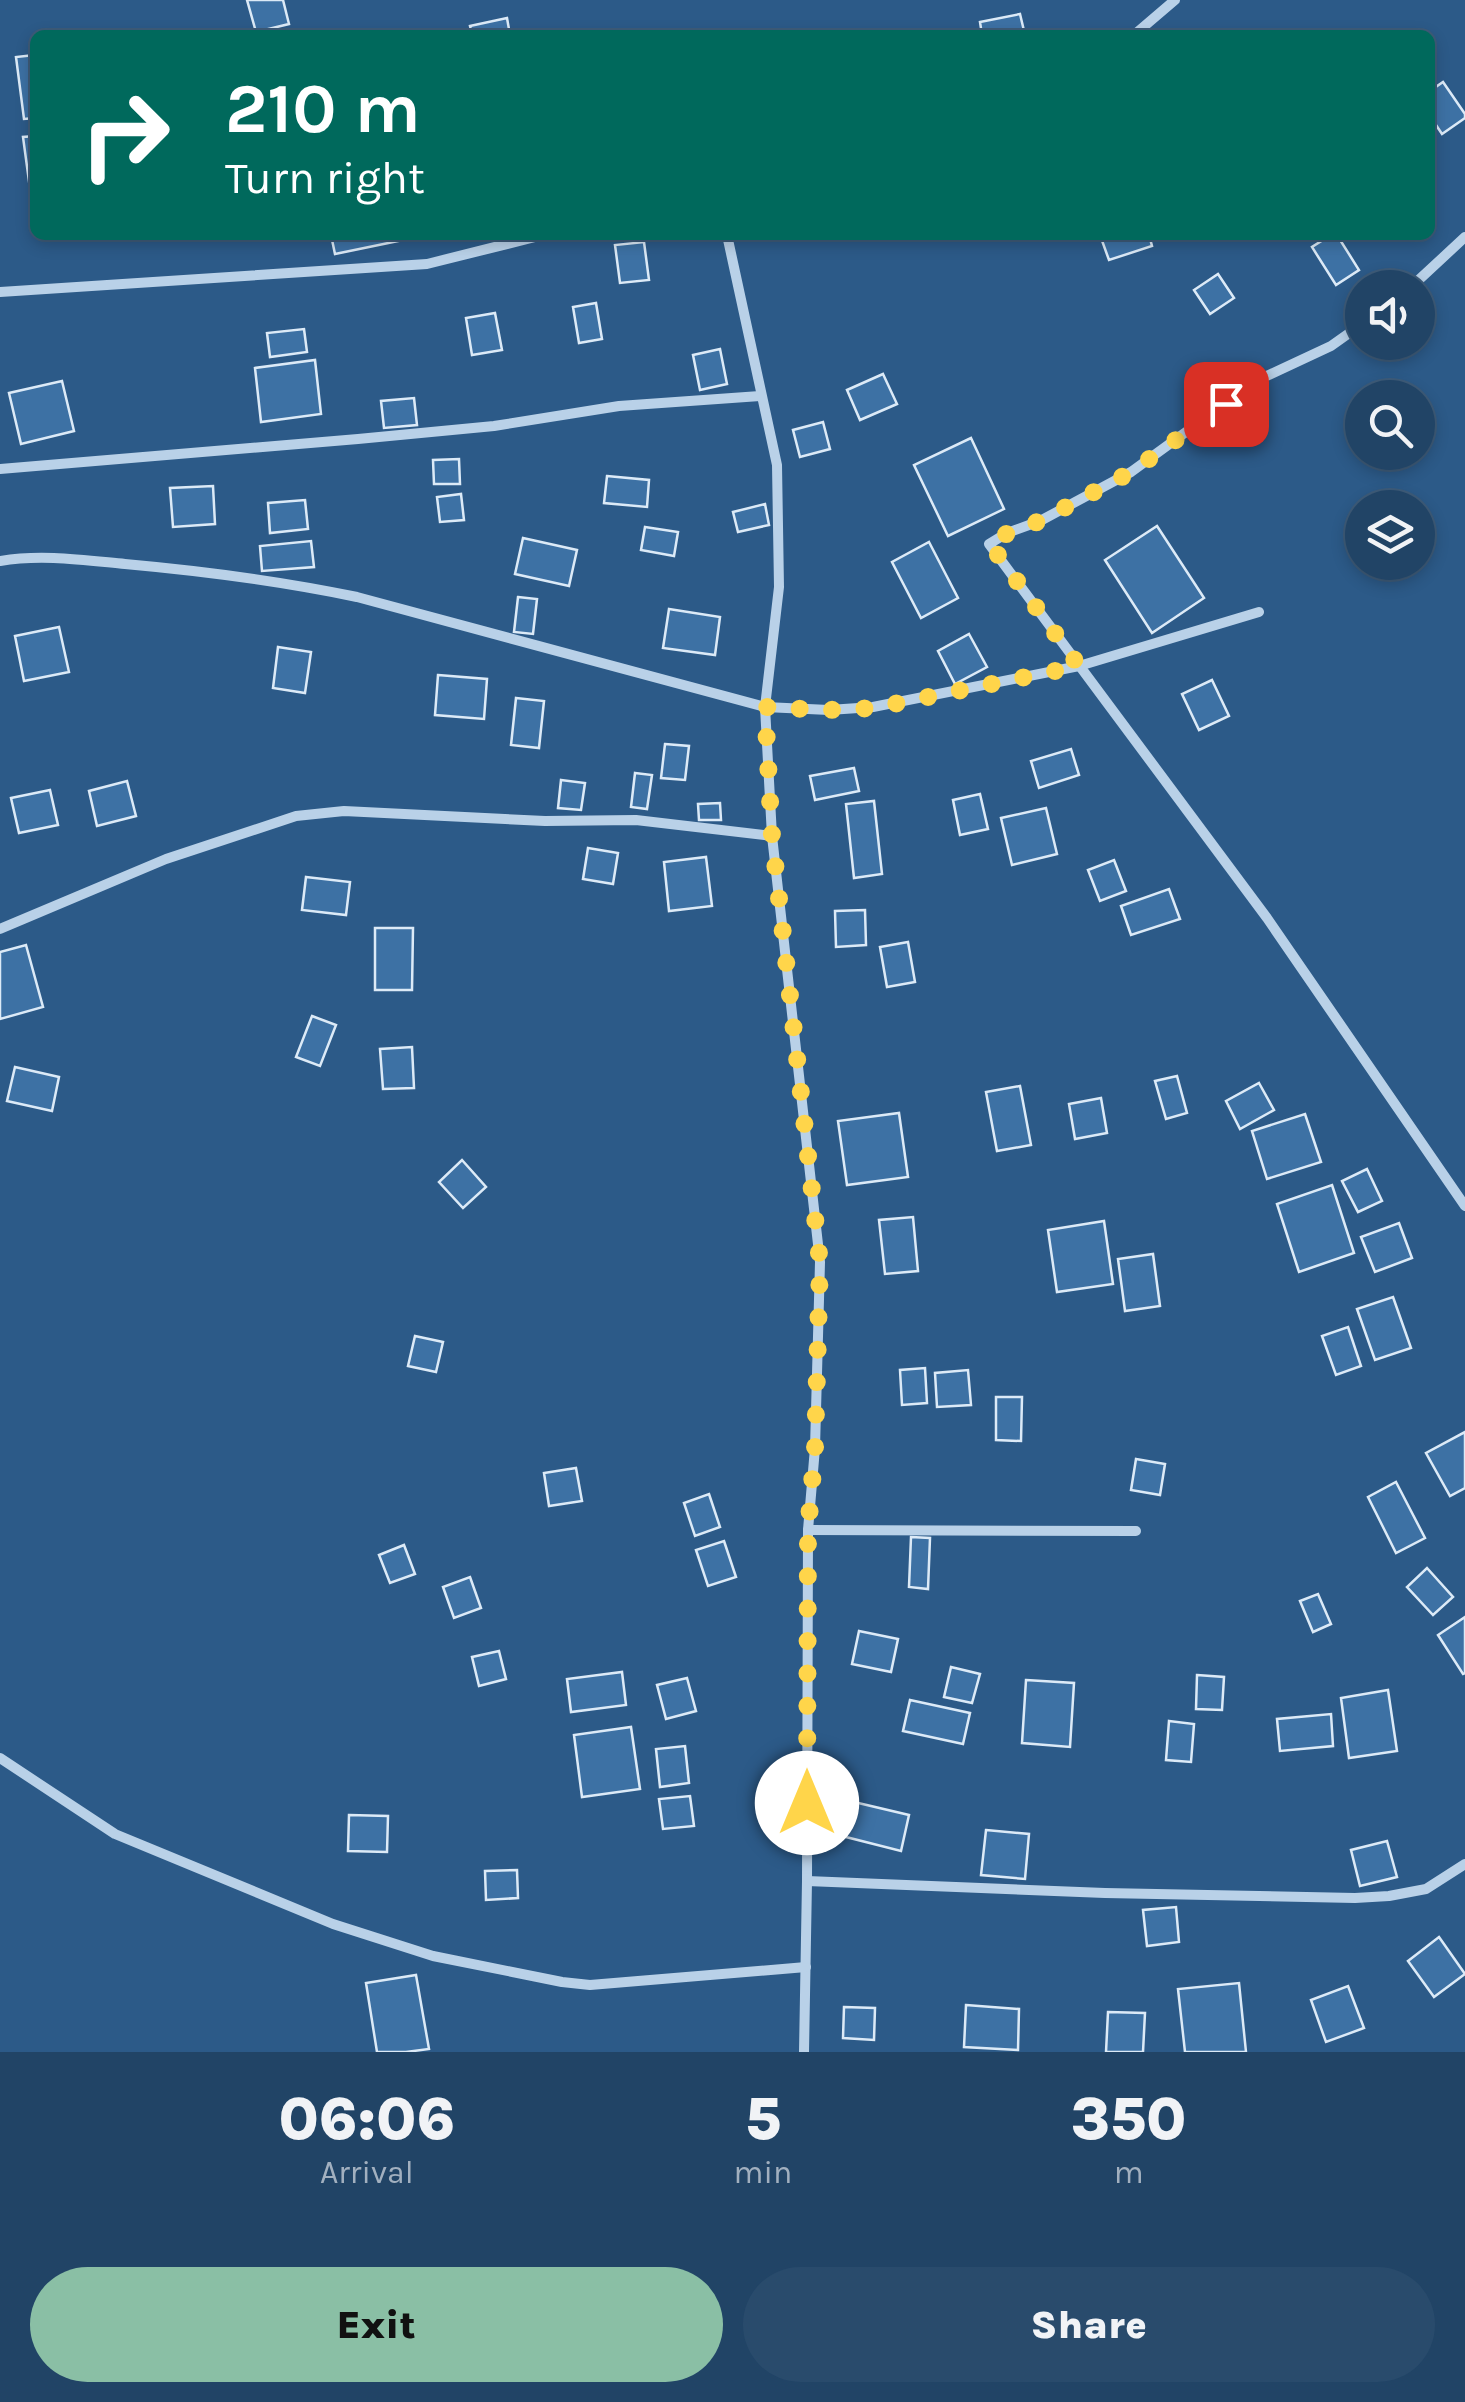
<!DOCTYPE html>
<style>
body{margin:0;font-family:Karla,sans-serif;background:#294b6c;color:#f1f3f6;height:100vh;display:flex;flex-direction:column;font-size:38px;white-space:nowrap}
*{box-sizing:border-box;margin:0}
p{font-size:32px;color:#a2b0bf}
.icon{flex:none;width:55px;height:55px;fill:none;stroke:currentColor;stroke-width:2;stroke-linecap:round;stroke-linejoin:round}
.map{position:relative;height:2052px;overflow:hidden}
.panel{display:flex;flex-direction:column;background:#214466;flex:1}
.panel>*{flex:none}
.banner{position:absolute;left:30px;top:30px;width:1405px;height:210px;border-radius:15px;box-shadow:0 5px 15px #0003,0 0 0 2px #3e5c7a;background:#00695c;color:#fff;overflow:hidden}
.tools{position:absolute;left:1345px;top:270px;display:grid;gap:20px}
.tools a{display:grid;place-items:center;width:90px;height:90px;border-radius:50%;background:#214466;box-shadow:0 5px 15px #0003,0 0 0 2px #3e5c7a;font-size:50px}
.pin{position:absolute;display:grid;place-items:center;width:85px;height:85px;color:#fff;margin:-42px;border-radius:20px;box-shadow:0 5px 15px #0006}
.me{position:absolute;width:110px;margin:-55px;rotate:0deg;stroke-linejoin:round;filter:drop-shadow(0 0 8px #0008)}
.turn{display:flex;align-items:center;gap:35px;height:210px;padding:0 30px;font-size:45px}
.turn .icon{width:130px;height:130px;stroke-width:2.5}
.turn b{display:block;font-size:70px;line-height:85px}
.eta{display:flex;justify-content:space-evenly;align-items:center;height:170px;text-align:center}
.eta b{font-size:60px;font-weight:800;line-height:70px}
.action{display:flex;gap:20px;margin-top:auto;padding:20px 30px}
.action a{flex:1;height:115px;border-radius:60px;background:#8abfa5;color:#111;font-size:40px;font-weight:800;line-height:115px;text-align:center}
.action a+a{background:#294b6c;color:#f1f3f6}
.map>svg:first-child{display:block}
</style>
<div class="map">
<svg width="1465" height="2052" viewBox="0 0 1465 2052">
<rect width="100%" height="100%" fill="#2c5a88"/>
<!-- building -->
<g fill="#3d71a4" stroke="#dceaf7" stroke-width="2.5">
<polygon points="247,0 283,0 289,24 256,32"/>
<polygon points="1020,14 1025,35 982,35 980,22"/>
<polygon points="507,18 510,35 472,35 470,26"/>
<polygon points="35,55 35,118 24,119 16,57"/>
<polygon points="1443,82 1465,114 1465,118 1442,134 1430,116 1430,91"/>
<polygon points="35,136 35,210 33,211 23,137"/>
<polygon points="331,235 402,235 403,240 335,254"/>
<polygon points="1100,235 1149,235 1152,246 1109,260"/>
<polygon points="1331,235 1337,235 1359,270 1336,285 1312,247"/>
<polygon points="644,242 649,280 620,283 615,245"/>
<polygon points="1218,274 1234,298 1210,314 1194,290"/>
<polygon points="596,303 602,339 579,343 573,307"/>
<polygon points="495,313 502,350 472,355 466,318"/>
<polygon points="304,329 307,352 270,357 267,333"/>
<polygon points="720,349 727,384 700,390 693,355"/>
<polygon points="315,360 321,414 261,422 255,368"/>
<polygon points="883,374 897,404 860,420 847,390"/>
<polygon points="62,381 74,431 21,444 9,393"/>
<polygon points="414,398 417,425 384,428 381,401"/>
<polygon points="823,422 830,449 800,457 793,430"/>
<polygon points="971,438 1004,509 948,536 914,465"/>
<polygon points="459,459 460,484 434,484 433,460"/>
<polygon points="607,476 649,480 647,507 604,503"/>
<polygon points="213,486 215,524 173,527 170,488"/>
<polygon points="461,494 464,520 440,522 437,497"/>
<polygon points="305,500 308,529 270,533 268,503"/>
<polygon points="765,504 769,525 738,532 733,512"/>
<polygon points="1157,526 1204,598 1152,633 1105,560"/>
<polygon points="645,527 678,532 674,556 641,550"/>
<polygon points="523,538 577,550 569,586 515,574"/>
<polygon points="311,541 314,567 262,571 260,546"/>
<polygon points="929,542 958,598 921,618 892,562"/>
<polygon points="518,597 537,599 533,634 514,632"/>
<polygon points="669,609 720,617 715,655 663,648"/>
<polygon points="59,627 69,672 24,681 15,636"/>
<polygon points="969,634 987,667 955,684 938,651"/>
<polygon points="278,647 311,652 305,693 273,688"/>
<polygon points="438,675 487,679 484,719 435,715"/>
<polygon points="1212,680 1229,716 1199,730 1182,694"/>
<polygon points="516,698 544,701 539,748 511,745"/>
<polygon points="665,744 689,746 685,780 661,778"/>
<polygon points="1071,749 1079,775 1039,788 1031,761"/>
<polygon points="854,768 859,791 815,800 810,776"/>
<polygon points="635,773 652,775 647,809 631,807"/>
<polygon points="561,780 585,783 581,810 558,808"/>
<polygon points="127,781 136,816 97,826 89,791"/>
<polygon points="50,790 58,825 19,833 11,798"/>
<polygon points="980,794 988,829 960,835 953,800"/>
<polygon points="874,801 882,874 854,878 846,804"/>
<polygon points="720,803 721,820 699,820 698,804"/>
<polygon points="1046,808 1057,854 1012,865 1001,818"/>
<polygon points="588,848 618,853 613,884 583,879"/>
<polygon points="706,857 712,906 669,911 664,862"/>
<polygon points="1114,860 1126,891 1100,901 1088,870"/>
<polygon points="306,877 350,882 346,915 302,910"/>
<polygon points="1169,889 1180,919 1131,935 1121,906"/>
<polygon points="865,910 866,945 836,947 835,911"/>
<polygon points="375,928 413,928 412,990 375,990"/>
<polygon points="908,942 915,982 887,987 880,947"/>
<polygon points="26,945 43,1007 0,1019 0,952"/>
<polygon points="312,1016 336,1025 320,1066 296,1057"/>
<polygon points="412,1047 414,1088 383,1089 380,1049"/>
<polygon points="15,1067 59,1077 52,1111 7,1101"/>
<polygon points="1177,1076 1187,1113 1166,1119 1155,1081"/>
<polygon points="1259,1083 1274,1110 1240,1129 1226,1101"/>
<polygon points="1020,1086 1031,1145 997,1151 986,1092"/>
<polygon points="1101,1098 1107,1133 1075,1139 1069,1104"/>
<polygon points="899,1113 908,1177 847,1185 838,1121"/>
<polygon points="1305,1114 1321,1162 1267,1179 1252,1131"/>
<polygon points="462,1160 486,1187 463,1208 439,1182"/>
<polygon points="1367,1169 1382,1201 1358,1212 1342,1181"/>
<polygon points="1332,1185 1354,1253 1299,1272 1277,1204"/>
<polygon points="913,1217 918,1271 885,1274 879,1220"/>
<polygon points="1104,1221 1113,1284 1057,1292 1048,1230"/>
<polygon points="1399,1223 1412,1258 1375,1272 1361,1237"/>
<polygon points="1153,1254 1160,1306 1125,1311 1118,1259"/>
<polygon points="1393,1297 1411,1348 1375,1360 1357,1309"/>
<polygon points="1348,1327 1361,1366 1336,1375 1322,1336"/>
<polygon points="415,1336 443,1342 436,1372 408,1366"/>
<polygon points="925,1368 927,1403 902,1405 900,1370"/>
<polygon points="968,1370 971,1405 937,1407 935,1373"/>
<polygon points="996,1397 1022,1397 1021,1441 996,1440"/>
<polygon points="1465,1432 1465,1488 1450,1496 1426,1453"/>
<polygon points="1136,1459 1165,1464 1160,1495 1131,1490"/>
<polygon points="576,1468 582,1501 549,1506 544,1473"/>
<polygon points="1396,1482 1425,1538 1396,1553 1368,1497"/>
<polygon points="709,1494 720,1527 695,1536 684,1503"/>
<polygon points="911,1537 930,1538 928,1589 909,1587"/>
<polygon points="724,1541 736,1577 708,1586 696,1550"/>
<polygon points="404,1545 415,1574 390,1583 379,1555"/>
<polygon points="1427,1568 1453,1597 1433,1615 1407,1587"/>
<polygon points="470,1577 481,1608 454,1618 443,1587"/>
<polygon points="1318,1594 1331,1624 1313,1632 1300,1601"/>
<polygon points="1465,1617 1465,1673 1463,1674 1438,1635"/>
<polygon points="859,1631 898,1639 891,1672 852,1664"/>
<polygon points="499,1651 506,1679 479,1686 472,1657"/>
<polygon points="951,1667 980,1674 972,1703 944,1697"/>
<polygon points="622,1672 626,1705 571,1712 567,1679"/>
<polygon points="1197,1675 1224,1677 1222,1710 1196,1709"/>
<polygon points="687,1678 696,1711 666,1719 657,1685"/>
<polygon points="1026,1680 1074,1683 1070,1747 1022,1743"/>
<polygon points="1388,1690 1397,1751 1349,1758 1341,1698"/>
<polygon points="910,1700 970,1713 963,1744 903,1731"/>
<polygon points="1331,1714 1333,1746 1280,1751 1277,1719"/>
<polygon points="1169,1721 1194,1724 1191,1762 1166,1760"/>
<polygon points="631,1727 640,1789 582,1797 574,1735"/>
<polygon points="685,1746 689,1783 660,1787 656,1749"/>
<polygon points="690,1796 694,1826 663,1829 659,1799"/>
<polygon points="854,1802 909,1815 901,1851 846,1837"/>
<polygon points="349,1815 388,1816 387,1852 348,1851"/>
<polygon points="986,1830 1029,1834 1025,1879 981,1875"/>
<polygon points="1387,1841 1397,1877 1360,1886 1351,1850"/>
<polygon points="517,1870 518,1898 486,1900 485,1871"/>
<polygon points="1176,1907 1179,1942 1147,1946 1143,1910"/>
<polygon points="1439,1937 1465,1974 1434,1997 1408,1961"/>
<polygon points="416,1975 429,2049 406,2052 377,2052 366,1983"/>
<polygon points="1239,1983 1246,2052 1185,2052 1178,1989"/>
<polygon points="1348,1986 1364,2028 1326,2042 1311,2000"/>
<polygon points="966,2005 1019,2009 1018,2050 964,2047"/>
<polygon points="844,2007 875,2008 874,2040 843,2038"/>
<polygon points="1108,2012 1145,2013 1143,2052 1106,2052"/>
</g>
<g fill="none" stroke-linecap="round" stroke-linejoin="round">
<!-- minor -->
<g stroke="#b9d1e8" stroke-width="10">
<polyline points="1134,35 1175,0"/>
<polyline points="727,235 777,465 779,587 765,707 772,836 820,1262 815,1448 808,1530 807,1881 804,2052"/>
<polyline points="1410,288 1465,237"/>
<polyline points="0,292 427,264 543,235"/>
<polyline points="1362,324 1331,346 1256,381 1131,472 1040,521 1007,533 989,544 1267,918 1465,1206"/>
<polyline points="0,469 358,439 494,426 619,406 760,396"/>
<path d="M 0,561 C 41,554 83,560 125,564 C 203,571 280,581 357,597 L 765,707 L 829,710 L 873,707 L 1079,666 L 1259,612"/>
<polyline points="0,929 166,859 296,816 344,811 545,821 636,820 772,836"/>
<polyline points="808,1530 1136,1531"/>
<polyline points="0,1758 115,1834 333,1924 433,1956 562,1982 590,1985 806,1967"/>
<polyline points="807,1881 1105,1893 1355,1898 1389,1896 1426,1889 1465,1864"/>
</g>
</g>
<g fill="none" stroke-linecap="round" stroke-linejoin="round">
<!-- route -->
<polyline stroke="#ffd54a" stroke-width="18" stroke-dasharray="0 32.4" points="807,1803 808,1530 815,1448 820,1262 772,836 765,707 829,710 874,708 1079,666 990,544 1008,533 1040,521 1131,472 1226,404"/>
</g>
</svg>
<div class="tools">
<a><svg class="icon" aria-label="sound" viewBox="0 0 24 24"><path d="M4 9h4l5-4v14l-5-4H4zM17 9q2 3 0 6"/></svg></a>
<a><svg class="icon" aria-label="search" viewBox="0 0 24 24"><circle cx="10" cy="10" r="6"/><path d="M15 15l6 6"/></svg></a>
<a><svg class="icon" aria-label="layers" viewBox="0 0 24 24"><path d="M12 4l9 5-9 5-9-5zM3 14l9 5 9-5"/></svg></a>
</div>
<div class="pin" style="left:1226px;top:404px;background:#d93025"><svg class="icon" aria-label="arrive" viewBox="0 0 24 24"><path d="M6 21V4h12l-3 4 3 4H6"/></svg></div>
<svg class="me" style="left:807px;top:1803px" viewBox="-20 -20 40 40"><circle r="19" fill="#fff"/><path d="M0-13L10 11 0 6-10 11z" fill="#ffd54a"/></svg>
<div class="banner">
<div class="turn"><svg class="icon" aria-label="right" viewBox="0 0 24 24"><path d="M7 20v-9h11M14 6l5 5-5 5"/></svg><div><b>210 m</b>Turn right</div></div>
</div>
</div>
<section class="panel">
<div class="eta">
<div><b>06:06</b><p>Arrival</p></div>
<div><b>5</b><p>min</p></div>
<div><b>350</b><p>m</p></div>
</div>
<div class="action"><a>Exit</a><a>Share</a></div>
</section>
